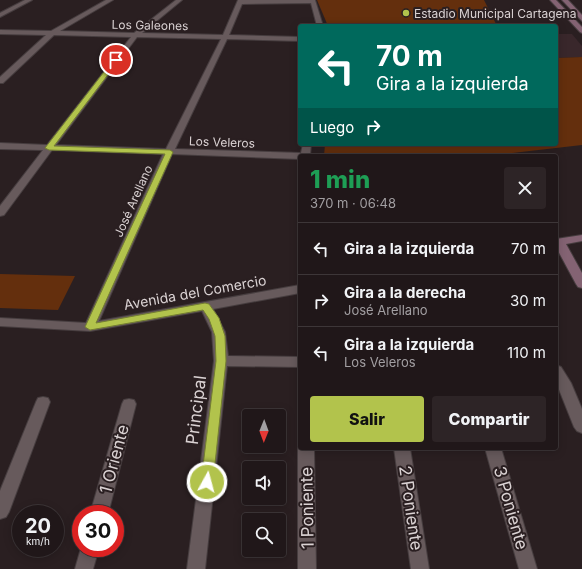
<!DOCTYPE html>
<html lang="es">
<meta charset="utf-8">
<style>
body{margin:0;font-family:Inter,sans-serif;background:#2d2426;color:#f1f3f6;height:100vh;display:flex;flex-direction:column;font-size:15px;white-space:nowrap}
*{box-sizing:border-box;margin:0}
p{font-size:13px;color:#a29fa2}
.icon{flex:none;width:22px;height:22px;fill:none;stroke:currentColor;stroke-width:2;stroke-linecap:round;stroke-linejoin:round}
.map{position:relative;flex:1;overflow:hidden}
.side{position:absolute;left:298px;top:154px;width:260px;height:296px;display:flex;flex-direction:column;background:#201719;border-radius:4px;box-shadow:0 2px 10px #0003,0 0 0 1px #3d3638}
.side>*{flex:none}
.top-card{position:absolute;left:298px;top:24px;width:260px;height:122px;border-radius:4px;box-shadow:0 2px 10px #0003,0 0 0 1px #3d3638;background:#00695c;color:#fff;overflow:hidden}
.needle{width:26px;rotate:181deg}
.buttons{position:absolute;left:242px;top:409px;display:grid;gap:8px}
.buttons a{display:grid;place-items:center;width:44px;height:44px;border-radius:4px;background:#201719;box-shadow:0 2px 10px #0003,0 0 0 1px #3d3638;font-size:20px}
.speed{position:absolute;left:12px;top:505px;display:flex;gap:8px;font-size:20px;font-weight:700;text-align:center}
.speed>*{display:grid;place-content:center;width:52px;height:52px;border-radius:50%;background:#201719;box-shadow:0 2px 10px #0003,0 0 0 1px #3d3638;line-height:1}
.speed small{font-size:10px;font-weight:400}
.speed .limit{border:6px solid #d22;background:#fff;color:#111}
.pin{position:absolute;display:grid;place-items:center;width:34px;height:34px;color:#fff;margin:-17px;border:2px solid #fff;border-radius:50%;box-shadow:0 1px 4px #0007}
.me{position:absolute;width:44px;margin:-22px;rotate:7deg;stroke-linejoin:round;filter:drop-shadow(0 0 3px #0008)}
.turn{display:flex;align-items:center;gap:14px;height:84px;padding:0 12px;font-size:18px}
.turn .icon{width:52px;height:52px;stroke-width:2.5}
.turn b{display:block;font-size:28px;line-height:34px}
.then{display:flex;align-items:center;height:38px;padding:0 12px;background:#0003;gap:8px;font-size:15px}
.round{display:grid;place-items:center;flex:none;width:42px;height:42px;border-radius:4px;background:#2d2426}
.overview{display:flex;align-items:center;justify-content:space-between;height:68px;padding:0 12px}
h1{font-size:24px;font-weight:800;line-height:30px;color:#1e9e55}
.button{display:flex;gap:8px;margin-top:auto;padding:8px 12px}
.button a{flex:1;height:46px;border-radius:4px;background:#b2c34c;color:#111;font-size:16px;font-weight:800;line-height:46px;text-align:center}
.button a+a{background:#2d2426;color:#f1f3f6}
ul{padding:0;list-style:none}
li{display:flex;align-items:center;gap:12px;height:52px;padding:0 12px;border-top:1px solid #3d3638}
li div{flex:1}
li b{display:block;font-size:15px}
li em{font-style:normal}
.map>svg:first-child{display:block}
</style>
<div class="map">
<svg width="582" height="569" viewBox="0 0 582 569">
<rect width="100%" height="100%" fill="#2a1f21"/>
<!-- built -->
<polygon fill="#39272b" points="572,34 582,46 582,57 556,58 556,34"/>
<!-- green -->
<g fill="#642f0d">
<polygon points="317,0 484,0 497,26 328,26"/>
<polygon points="582,57 582,145 486,156 324,156 325,144 556,144 556,58"/>
<polygon points="0,274 75,276 58,310 0,308"/>
</g>
<g fill="none" stroke-linecap="round" stroke-linejoin="round">
<defs>
<g id="street">
<polygon points="25,0 32,0 0,17 0,13"/>
<path d="M 106,0 L 113,0 L 60,31 L 134,33 L 176,0 L 182,0 L 142,33 L 223,35 L 238,0 L 315,0 L 323,26 L 317,26 L 311,3 L 242,4 L 229,35 L 300,37 L 300,41 L 227,39 L 175,149 L 301,153 L 303,144 L 311,144 L 310,156 L 300,156 L 300,159 L 172,154 L 99,321 L 300,285 L 300,293 L 213,309 L 225,332 L 228,356 L 300,357 L 300,367 L 227,366 L 205,569 L 187,569 L 214,361 L 212,332 L 202,311 L 90,331 L 0,326 L 0,318 L 86,323 L 163,154 L 52,150 L 4,215 L 0,216 L 0,206 L 43,150 L 0,149 L 0,143 L 47,145 L 131,37 L 54,35 L 3,83 L 0,83 L 0,77 L 46,35 L 0,34 L 0,30 L 51,31 ZM 137,37 L 221,39 L 166,149 L 56,145 Z"/>
<polygon points="556,365 561,367 571,383 582,409 582,433 577,431 574,427 556,382"/>
<polygon points="43,397 48,398 50,402 9,512 6,517 0,519 0,491 36,402 38,398"/>
<polygon points="129,399 134,400 136,404 108,514 90,514 122,404 124,400"/>
<polygon points="300,445 300,448 314,448 316,569 298,569 298,448"/>
<polygon points="394,448 410,448 429,569 411,569"/>
<polygon points="485,448 501,448 537,569 519,569"/>
<polygon points="81,548 99,548 93,569 75,569"/>
</g>
<g id="secondary">
<polygon points="550,0 556,0 582,27 582,33 580,32"/>
<polygon points="562,0 568,0 582,15 582,21"/>
<polygon points="582,235 582,241 566,244 582,273 582,288 578,287 576,284 556,247 556,239"/>
</g>
</defs>
<!-- street casing -->
<use href="#street" stroke="#463d3f" stroke-width="2"/>
<!-- secondary casing -->
<use href="#secondary" stroke="#463d3f" stroke-width="2"/>
<!-- street -->
<use href="#street" fill="#675a5c" fill-rule="evenodd"/>
<!-- secondary -->
<use href="#secondary" fill="#846373" fill-rule="evenodd"/>
</g>
<!-- route -->
<polygon fill="#b2c34c" stroke="#747f31" points="114,59 119,60 54,146 170,150 173,152 96,323 205,303 209,304 219,318 225,336 226,361 213,482 211,486 207,487 202,486 201,482 216,361 215,336 209,319 203,310 90,330 85,327 165,154 49,150 45,148"/>
<!-- markers -->
<circle fill="#b2c34c" stroke="#2a1f21" stroke-width="1.5" cx="406" cy="13" r="4"/>
<g text-anchor="middle" dominant-baseline="central" stroke-width="4" stroke-linejoin="round" paint-order="stroke">
<!-- far-poi labels -->
<g font-size="12" fill="#dad2d3" stroke="#2a1f21" text-anchor="start">
<text x="414" y="13">Estadio Municipal Cartagena</text>
</g>
<!-- far-street labels -->
<g font-size="12" fill="#dad2d3" stroke="#2a1f21">
<text transform="translate(150 25) rotate(1)">Los Galeones</text>
<text transform="translate(222 142) rotate(2)">Los Veleros</text>
<text transform="translate(133 201) rotate(-66)">José Arellano</text>
</g>
<!-- street labels -->
<g font-size="14" fill="#dad2d3" stroke="#2a1f21">
<text transform="translate(195 292) rotate(-10)">Avenida del Comercio</text>
</g>
<!-- near-street labels -->
<g font-size="17" fill="#dad2d3" stroke="#2a1f21">
<text transform="translate(196 410) rotate(-83)">Principal</text>
<text transform="translate(114 459) rotate(-75)">1 Oriente</text>
<text transform="translate(307 508) rotate(-91)">1 Poniente</text>
<text transform="translate(411 508) rotate(82)">2 Poniente</text>
<text transform="translate(511 508) rotate(74)">3 Poniente</text>
</g>
</g>
</svg>
<div class="buttons">
<a><svg class="needle" viewBox="-14 -14 28 28"><path d="M0-13l5 13h-10z" fill="#e53935"/><path d="M0 13l5-13h-10z" fill="#a29fa2"/></svg></a>
<a><svg class="icon" aria-label="sound" viewBox="0 0 24 24"><path d="M4 9h4l5-4v14l-5-4H4zM17 9q2 3 0 6"/></svg></a>
<a><svg class="icon" aria-label="search" viewBox="0 0 24 24"><circle cx="10" cy="10" r="6"/><path d="M15 15l6 6"/></svg></a>
</div>
<div class="speed"><div>20<small>km/h</small></div><div class="limit">30</div></div>
<div class="pin" style="left:116px;top:60px;background:#d93025"><svg class="icon" aria-label="arrive" viewBox="0 0 24 24"><path d="M6 21V4h12l-3 4 3 4H6"/></svg></div>
<svg class="me" style="left:207px;top:482px" viewBox="-20 -20 40 40"><circle r="17" fill="#b2c34c" stroke="#fff" stroke-width="3"/><path d="M0-11L8 9 0 5-8 9z" fill="#fff"/></svg>
<div class="top-card">
<div class="turn"><svg class="icon" aria-label="left" viewBox="0 0 24 24"><path d="M17 20v-9H6M10 6l-5 5 5 5"/></svg><div><b>70 m</b>Gira a la izquierda</div></div>
<div class="then">Luego<svg class="icon" aria-label="right" viewBox="0 0 24 24"><path d="M7 20v-9h11M14 6l5 5-5 5"/></svg></div>
</div>
<section class="side">
<div class="overview"><div><h1>1 min</h1><p>370 m · 06:48</p></div><a class="round"><svg class="icon" aria-label="close" viewBox="0 0 24 24"><path d="M6 6l12 12M18 6L6 18"/></svg></a></div>
<ul>
<li><svg class="icon" aria-label="left" viewBox="0 0 24 24"><path d="M17 20v-9H6M10 6l-5 5 5 5"/></svg><div><b>Gira a la izquierda</b></div><em>70 m</em></li>
<li><svg class="icon" aria-label="right" viewBox="0 0 24 24"><path d="M7 20v-9h11M14 6l5 5-5 5"/></svg><div><b>Gira a la derecha</b><p>José Arellano</p></div><em>30 m</em></li>
<li><svg class="icon" aria-label="left" viewBox="0 0 24 24"><path d="M17 20v-9H6M10 6l-5 5 5 5"/></svg><div><b>Gira a la izquierda</b><p>Los Veleros</p></div><em>110 m</em></li>
</ul>
<div class="button"><a>Salir</a><a>Compartir</a></div>
</section>
</div>
